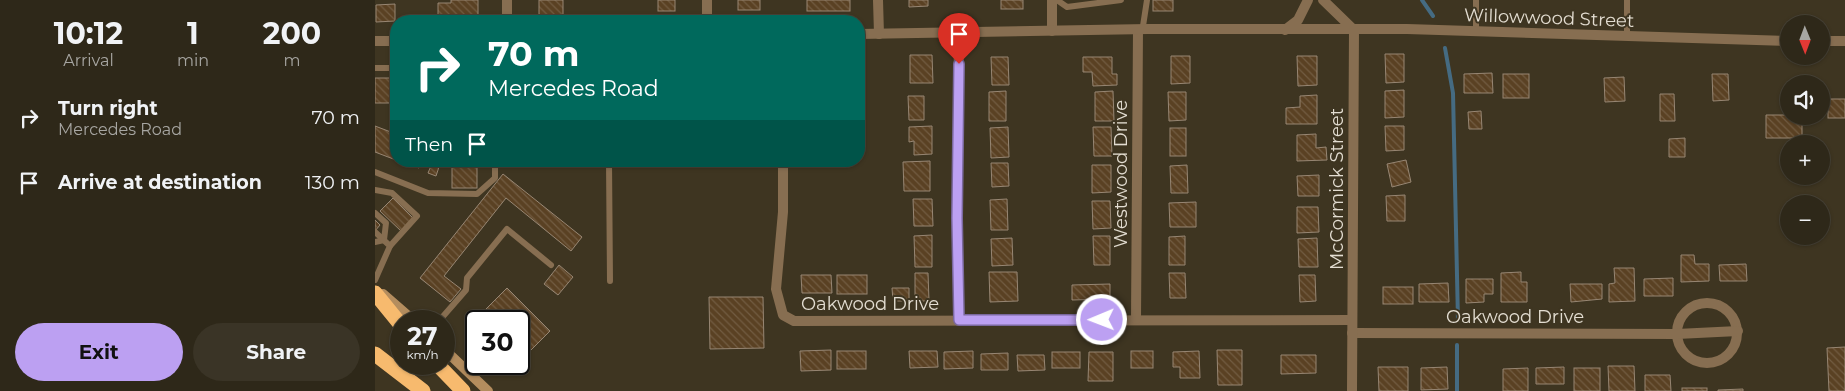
<!DOCTYPE html>
<meta charset="utf-8">
<style>
body{margin:0;font-family:Montserrat,sans-serif;background:#3a3426;color:#f1f3f6;height:100vh;display:flex;flex-direction:column;font-size:19px;white-space:nowrap}
*{box-sizing:border-box;margin:0}
p{font-size:16px;color:#a7a6a2}
.icon{flex:none;width:28px;height:28px;fill:none;stroke:currentColor;stroke-width:2;stroke-linecap:round;stroke-linejoin:round}
.map{position:relative;flex:1;overflow:hidden}
.panel{display:flex;flex-direction:column;background:#2e2819;width:375px}
.panel>*{flex:none}
.hud{position:absolute;left:15px;top:15px;width:475px;height:152px;border-radius:20px;box-shadow:0 1px 4px #0004,0 0 0 1px #494438;background:#00695c;color:#fff;overflow:hidden}
.needle{width:32px;rotate:179deg}
.controls{position:absolute;left:1405px;top:15px;display:grid;gap:10px}
.controls a{display:grid;place-items:center;width:50px;height:50px;border-radius:50%;background:#2e2819;box-shadow:0 1px 4px #0004,0 0 0 1px #494438;font-size:25px}
.speed{position:absolute;left:15px;top:310px;display:flex;gap:10px;font-size:25px;font-weight:700;text-align:center}
.speed>*{display:grid;place-content:center;width:65px;height:65px;border-radius:50%;background:#2e2819;box-shadow:0 1px 4px #0004,0 0 0 1px #494438;line-height:1}
.speed small{font-size:12px;font-weight:400}
.speed .limit{border:2px solid #111;border-radius:8px;background:#fff;color:#111}
.pin{position:absolute;display:grid;place-items:center;width:42px;height:42px;color:#fff;margin:-51px -21px;border-radius:50% 50% 50% 0;rotate:-45deg;box-shadow:0 0 5px #0007}
.pin .icon{rotate:45deg}
.me{position:absolute;width:55px;margin:-28px;rotate:269deg;stroke-linejoin:round;filter:drop-shadow(0 0 4px #0008)}
.turn{display:flex;align-items:center;gap:18px;height:105px;padding:0 15px;font-size:22px}
.turn .icon{width:65px;height:65px;stroke-width:2.5}
.turn b{display:block;font-size:35px;line-height:42px}
.then{display:flex;align-items:center;height:48px;padding:0 15px;background:#0003;gap:10px;font-size:19px}
.eta{display:flex;justify-content:space-evenly;align-items:center;height:85px;text-align:center}
.eta b{font-size:30px;font-weight:700;line-height:35px}
.cta{display:flex;gap:10px;margin-top:auto;padding:10px 15px}
.cta a{flex:1;height:58px;border-radius:30px;background:#bca0f2;color:#111;font-size:20px;font-weight:700;line-height:58px;text-align:center}
.cta a+a{background:#3a3426;color:#f1f3f6}
ul{padding:0;list-style:none}
li{display:flex;align-items:center;gap:15px;height:65px;padding:0 15px}
li div{flex:1}
li b{display:block;font-size:19px}
li em{font-style:normal}
main{display:flex;flex:1;min-height:0}
.map>svg:first-child{display:block}
</style>
<main>
<section class="panel">
<div class="eta">
<div><b>10:12</b><p>Arrival</p></div>
<div><b>1</b><p>min</p></div>
<div><b>200</b><p>m</p></div>
</div>
<ul>
<li><svg class="icon" aria-label="right" viewBox="0 0 24 24"><path d="M7 20v-9h11M14 6l5 5-5 5"/></svg><div><b>Turn right</b><p>Mercedes Road</p></div><em>70 m</em></li>
<li><svg class="icon" aria-label="arrive" viewBox="0 0 24 24"><path d="M6 21V4h12l-3 4 3 4H6"/></svg><div><b>Arrive at destination</b></div><em>130 m</em></li>
</ul>
<div class="cta"><a>Exit</a><a>Share</a></div>
</section>
<div class="map">
<svg width="1470" height="391" viewBox="0 0 1470 391">
<defs>
<pattern id="building-back-hatch" width="6" height="6" patternUnits="userSpaceOnUse" patternTransform="scale(1.25)"><rect width="6" height="6" fill="#5a4123"/><path d="M-1 5l2 2M0 0l6 6M5-1l2 2" fill="none" stroke="#725c42"/></pattern>
</defs>
<rect width="100%" height="100%" fill="#3e3521"/>
<g fill="none" stroke-linecap="round" stroke-linejoin="round">
<!-- stream -->
<g stroke="#456b82" stroke-width="4">
<polyline points="1047,0 1058,16"/>
<polyline points="1070,48 1078,93 1083,321"/>
<polyline points="1082,345 1082,391"/>
</g>
</g>
<!-- building -->
<g fill="url(#building-back-hatch)" stroke="#978673">
<polygon points="76,0 103,0 103,20 63,21 63,3 76,3"/>
<rect x="164" y="0" width="24" height="15"/>
<rect x="283" y="0" width="17" height="11"/>
<rect x="363" y="0" width="22" height="10"/>
<rect x="432" y="0" width="43" height="11"/>
<polygon points="534,0 553,0 553,6 534,7"/>
<rect x="626" y="0" width="22" height="9"/>
<rect x="778" y="0" width="20" height="11"/>
<polygon points="20,4 20,21 1,22 1,5"/>
<polygon points="1010,54 1029,54 1029,82 1011,83"/>
<polygon points="535,55 557,55 558,83 535,83"/>
<polygon points="796,56 815,56 815,83 796,84"/>
<polygon points="922,56 942,56 942,85 923,86"/>
<polygon points="616,57 633,57 634,85 617,85"/>
<polygon points="708,57 737,57 737,74 742,74 742,85 718,86 717,72 708,72"/>
<polygon points="1117,73 1118,93 1089,93 1089,74"/>
<rect x="1128" y="74" width="26" height="24"/>
<polygon points="1337,74 1353,74 1354,100 1338,101"/>
<polygon points="1249,77 1250,101 1230,102 1229,78"/>
<rect x="0" y="78" width="21" height="25"/>
<polygon points="1029,90 1029,117 1010,118 1010,91"/>
<polygon points="631,91 631,121 614,121 614,92"/>
<polygon points="738,91 739,121 720,121 720,92"/>
<polygon points="793,92 811,92 811,120 794,121"/>
<polygon points="1285,94 1299,94 1300,121 1285,121"/>
<polygon points="942,95 942,124 911,124 911,108 925,107 925,96"/>
<polygon points="533,96 549,96 549,120 534,120"/>
<rect x="1453" y="99" width="17" height="19"/>
<polygon points="1106,111 1107,129 1094,129 1093,112"/>
<polygon points="1391,115 1414,115 1417,116 1417,121 1427,121 1427,138 1391,138"/>
<polygon points="0,126 21,134 21,160 0,152"/>
<polygon points="557,126 557,154 539,155 539,141 534,142 534,127"/>
<polygon points="1010,126 1029,126 1029,150 1011,151"/>
<polygon points="633,127 634,157 616,158 615,128"/>
<polygon points="718,127 736,127 737,156 719,156"/>
<rect x="795" y="128" width="16" height="28"/>
<polygon points="941,134 941,148 951,147 952,160 922,161 922,135"/>
<polygon points="1310,138 1310,157 1294,157 1294,139"/>
<polygon points="1031,160 1036,182 1017,187 1012,164"/>
<polygon points="25,161 46,161 44,168"/>
<polygon points="58,161 66,161 61,176 53,173"/>
<rect x="77" y="161" width="25" height="27"/>
<polygon points="555,161 555,191 529,191 528,162"/>
<polygon points="616,163 633,163 634,186 617,187"/>
<polygon points="717,165 736,165 736,192 717,193"/>
<polygon points="812,165 813,193 796,193 795,166"/>
<polygon points="128,174 207,237 196,251 131,198 69,276 86,289 75,302 45,278"/>
<polygon points="944,175 944,196 923,196 922,176"/>
<polygon points="1030,195 1030,221 1012,221 1011,196"/>
<polygon points="18,198 38,218 26,231 5,211"/>
<polygon points="538,199 557,199 558,226 539,226"/>
<polygon points="632,199 633,230 616,230 615,200"/>
<polygon points="717,201 735,201 736,228 718,229"/>
<polygon points="821,202 821,227 795,227 794,203"/>
<polygon points="922,207 943,207 944,232 922,233"/>
<polygon points="0,220 5,225 0,231"/>
<polygon points="557,235 557,267 540,267 539,236"/>
<polygon points="718,236 735,236 735,265 719,265"/>
<polygon points="810,236 810,265 794,265 794,237"/>
<polygon points="637,238 638,265 617,266 616,239"/>
<polygon points="942,238 943,267 924,267 923,239"/>
<polygon points="1306,255 1319,255 1320,264 1334,264 1334,281 1306,282"/>
<polygon points="1371,264 1372,281 1345,281 1344,265"/>
<polygon points="184,265 198,277 183,295 169,284"/>
<polygon points="1239,268 1259,268 1260,301 1234,302 1234,284 1240,283"/>
<polygon points="614,272 642,272 643,301 615,302"/>
<polygon points="1146,272 1146,282 1152,282 1152,302 1126,302 1126,273"/>
<polygon points="540,273 553,273 554,301 540,301"/>
<polygon points="794,273 810,273 811,298 795,298"/>
<polygon points="426,275 456,275 457,293 427,293"/>
<rect x="462" y="275" width="30" height="19"/>
<polygon points="924,275 940,275 941,301 925,302"/>
<polygon points="1298,278 1298,296 1269,296 1269,279"/>
<polygon points="1091,279 1118,279 1118,294 1109,294 1109,302 1091,303"/>
<polygon points="1073,283 1074,302 1044,302 1044,284"/>
<polygon points="735,284 735,299 697,300 697,285"/>
<polygon points="1195,284 1227,284 1227,299 1196,302"/>
<rect x="1008" y="287" width="30" height="17"/>
<polygon points="132,288 175,331 148,358 144,354 144,321 110,321 104,316"/>
<polygon points="517,288 534,288 534,301 518,301"/>
<polygon points="334,297 388,297 389,348 335,349"/>
<polygon points="1470,347 1470,391 1454,391 1452,348"/>
<polygon points="456,350 456,370 426,371 425,351"/>
<polygon points="842,350 867,350 867,385 843,385"/>
<rect x="462" y="351" width="29" height="18"/>
<polygon points="534,351 562,351 563,367 535,368"/>
<polygon points="598,351 598,368 569,369 569,352"/>
<rect x="756" y="351" width="22" height="17"/>
<polygon points="824,351 825,378 805,378 805,367 798,367 798,352"/>
<rect x="677" y="352" width="28" height="16"/>
<polygon points="714,352 738,352 738,381 713,381"/>
<polygon points="633,353 633,370 606,370 606,354"/>
<polygon points="642,355 669,355 670,370 643,371"/>
<polygon points="906,355 941,355 941,373 906,374"/>
<polygon points="1233,366 1259,366 1260,391 1234,391"/>
<polygon points="1003,367 1033,367 1033,391 1004,391"/>
<polygon points="1072,367 1073,389 1046,390 1046,368"/>
<polygon points="1189,367 1189,384 1161,384 1161,368"/>
<polygon points="1153,368 1153,391 1128,391 1128,369"/>
<rect x="1199" y="368" width="26" height="23"/>
<polygon points="1270,375 1295,375 1296,391 1270,391"/>
<rect x="1307" y="388" width="25" height="3"/>
<polygon points="1368,389 1368,391 1343,391 1343,390"/>
</g>
<g fill="none" stroke-linecap="round" stroke-linejoin="round">
<!-- service -->
<g stroke="#876e51" stroke-width="6">
<polyline points="682,0 692,7 746,0"/>
<polyline points="1252,0 1252,37"/>
<polyline points="772,29 768,26 772,0"/>
<polyline points="1101,32 1101,0"/>
<polyline points="0,68 21,68"/>
<polyline points="234,161 235,281"/>
<polyline points="0,172 53,193 102,194 120,178 120,161"/>
<polyline points="0,190 17,193 42,216 15,246"/>
<polyline points="0,213 11,223 9,240 0,242"/>
<polyline points="0,232 15,246 0,280"/>
<polyline points="64,321 91,290 92,278 132,229 176,265"/>
</g>
<!-- minor -->
<g stroke="#876e51" stroke-width="10">
<polyline points="132,0 132,21"/>
<polyline points="503,0 504,34"/>
<polyline points="332,21 332,0"/>
<polyline points="677,31 677,0"/>
<polyline points="408,161 408,212 401,289 408,315 419,321 977,320"/>
<circle cx="1332" cy="333" r="30"/>
<polyline points="761,319 763,30"/>
<polyline points="584,320 582,218 584,33"/>
<polyline points="977,333 1302,334 1363,331"/>
</g>
<!-- tertiary -->
<g stroke="#876e51" stroke-width="10">
<polyline points="948,0 979,30 977,391"/>
<polyline points="910,30 923,20 933,0"/>
<polyline points="484,34 773,29 1032,29 1414,41"/>
<polyline points="0,41 21,41"/>
<polyline points="1446,41 1470,41"/>
</g>
<!-- secondary -->
<g stroke="#b48d5e" stroke-width="10">
<polyline points="8,294 39,321"/>
<polyline points="69,349 113,391"/>
</g>
<!-- motorway -->
<g stroke="#f7ba6e" stroke-width="15">
<polyline points="0,293 26,325"/>
<polyline points="0,354 48,391"/>
<polyline points="62,364 88,391"/>
</g>
</g>
<g fill="none" stroke-linecap="round" stroke-linejoin="round">
<defs>
<polyline id="route" points="584,64 582,218 584,320 727,320"/>
</defs>
<!-- route casing -->
<use href="#route" stroke="#7a689d" stroke-width="12"/>
<!-- route -->
<use href="#route" stroke="#bca0f2" stroke-width="9"/>
</g>
<g text-anchor="middle" dominant-baseline="central" stroke-width="4" stroke-linejoin="round" paint-order="stroke">
<!-- street labels -->
<g font-size="18" fill="#e3ddd1" stroke="#3e3521">
<text transform="translate(1174 18) rotate(2)">Willowwood Street</text>
<text transform="translate(746 174) rotate(-90)">Westwood Drive</text>
<text transform="translate(962 189) rotate(-90)">McCormick Street</text>
<text x="495" y="304">Oakwood Drive</text>
<text x="1140" y="317">Oakwood Drive</text>
</g>
</g>
</svg>
<div class="controls">
<a><svg class="needle" viewBox="-14 -14 28 28"><path d="M0-13l5 13h-10z" fill="#e53935"/><path d="M0 13l5-13h-10z" fill="#a7a6a2"/></svg></a>
<a><svg class="icon" aria-label="sound" viewBox="0 0 24 24"><path d="M4 9h4l5-4v14l-5-4H4zM17 9q2 3 0 6"/></svg></a>
<a>+</a>
<a>−</a>
</div>
<div class="speed"><div>27<small>km/h</small></div><div class="limit">30</div></div>
<div class="pin" style="left:584px;top:64px;background:#d93025"><svg class="icon" aria-label="arrive" viewBox="0 0 24 24"><path d="M6 21V4h12l-3 4 3 4H6"/></svg></div>
<svg class="me" style="left:727px;top:320px" viewBox="-20 -20 40 40"><circle r="17" fill="#bca0f2" stroke="#fff" stroke-width="3"/><path d="M0-11L8 9 0 5-8 9z" fill="#fff"/></svg>
<div class="hud">
<div class="turn"><svg class="icon" aria-label="right" viewBox="0 0 24 24"><path d="M7 20v-9h11M14 6l5 5-5 5"/></svg><div><b>70 m</b>Mercedes Road</div></div>
<div class="then">Then<svg class="icon" aria-label="arrive" viewBox="0 0 24 24"><path d="M6 21V4h12l-3 4 3 4H6"/></svg></div>
</div>
</div>
</main>
